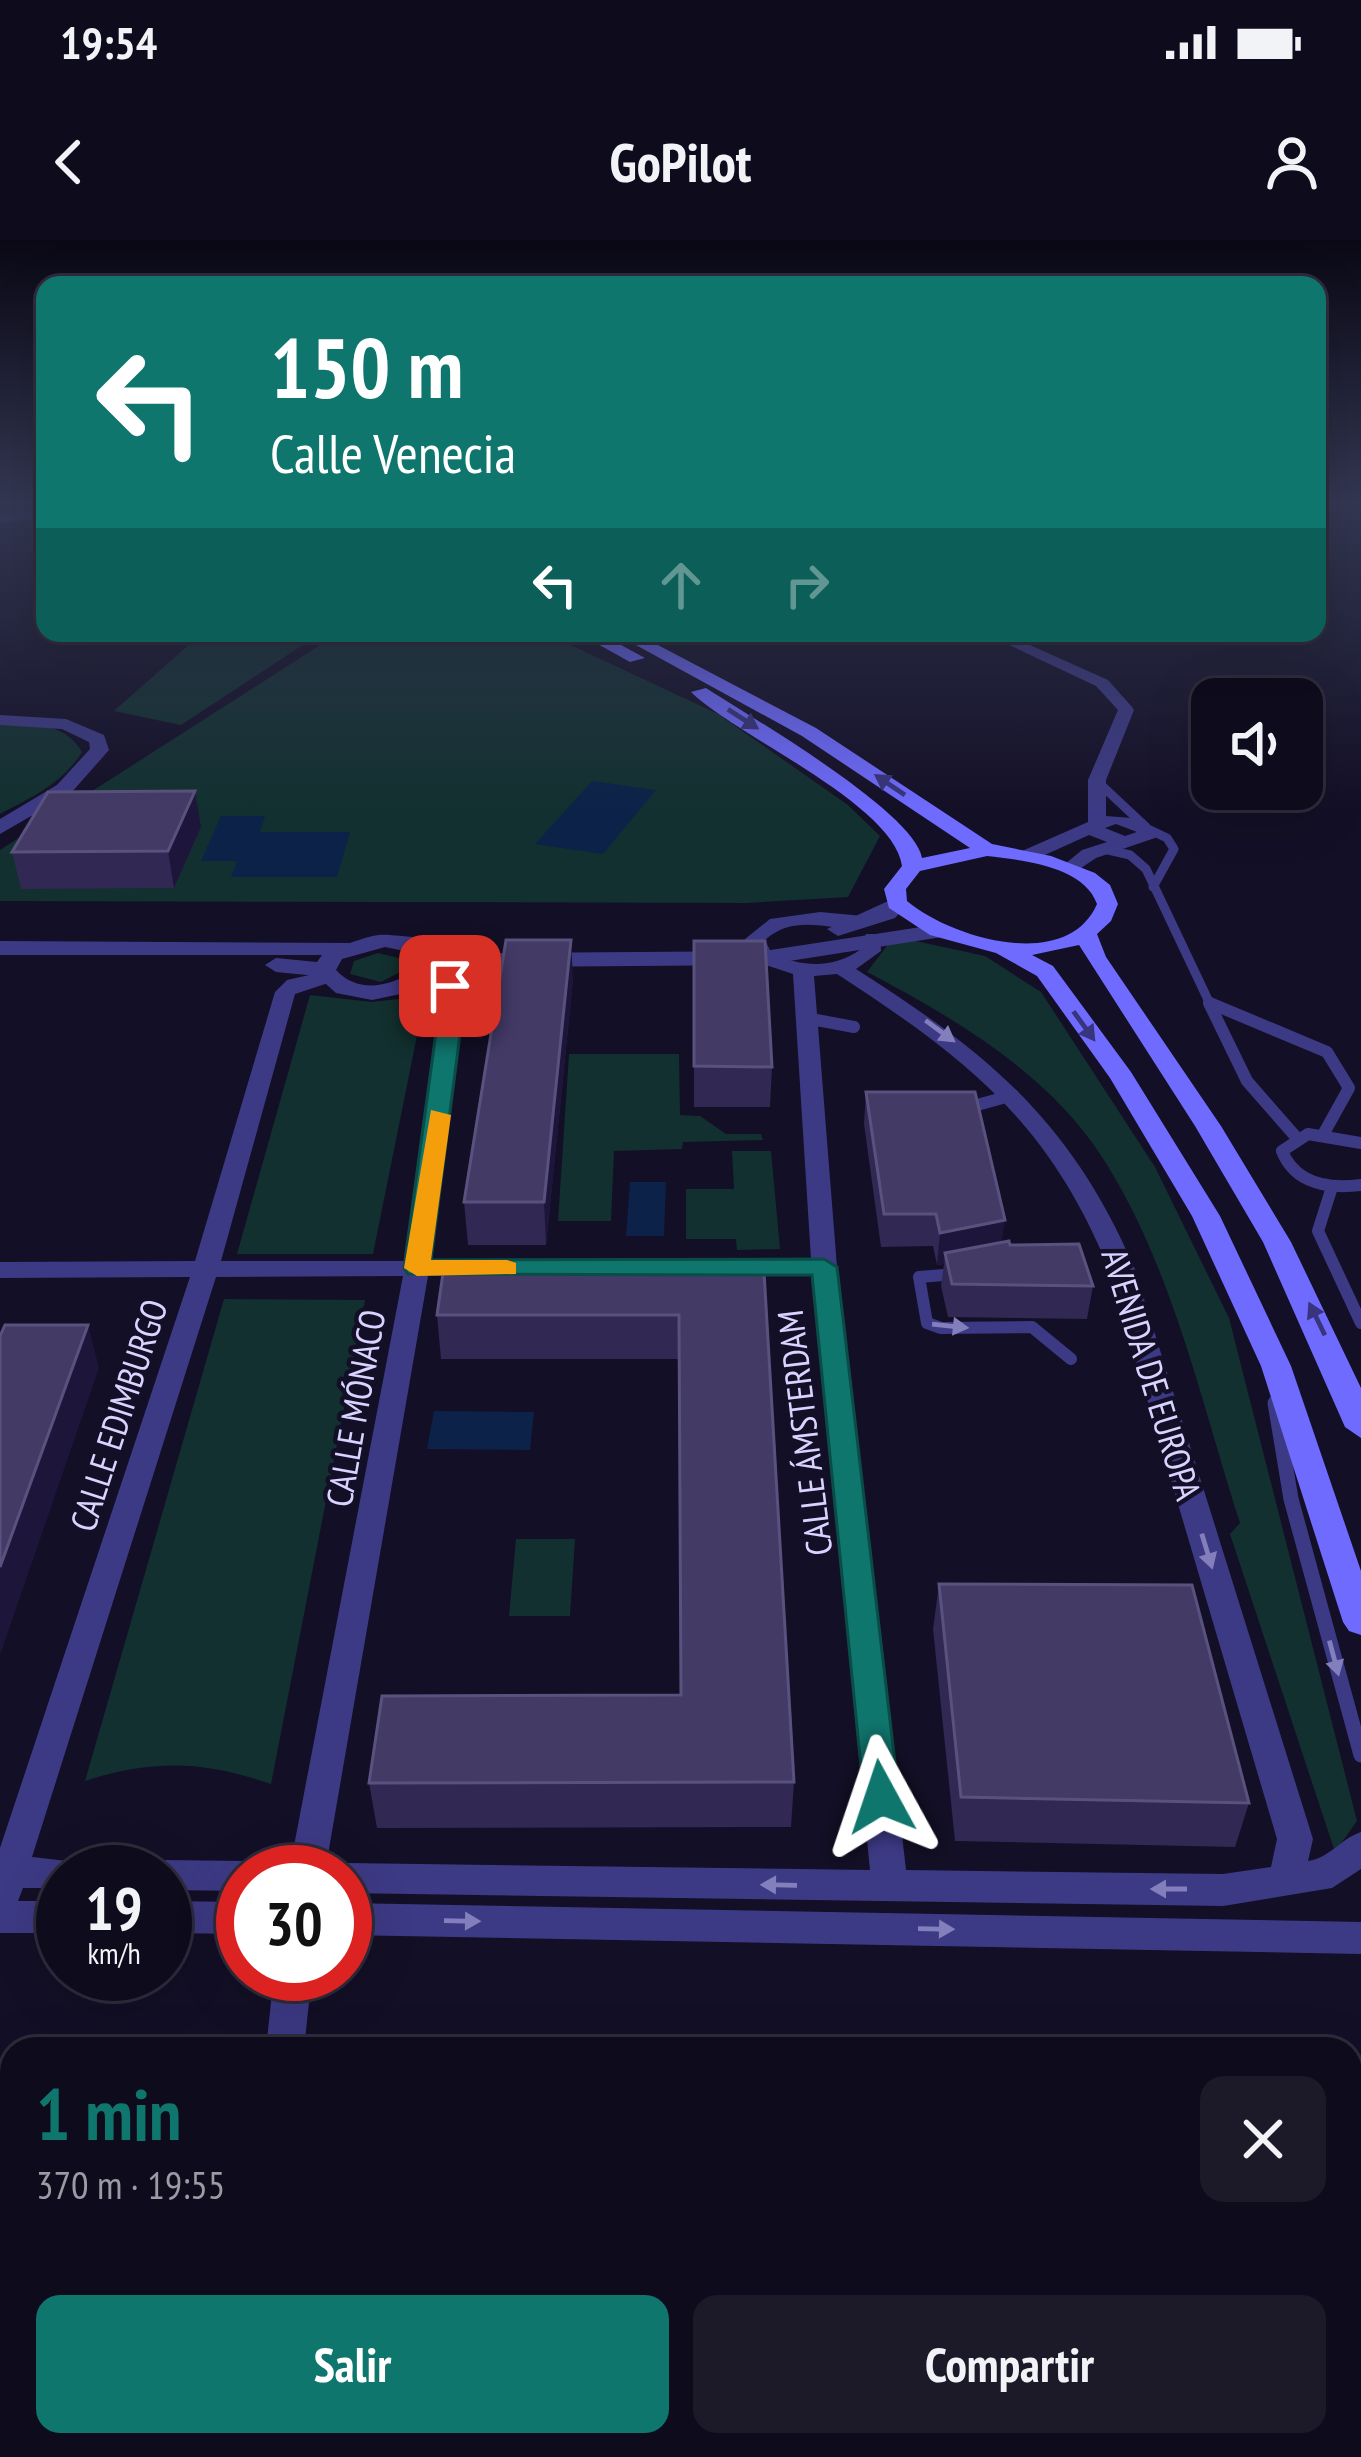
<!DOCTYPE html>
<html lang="es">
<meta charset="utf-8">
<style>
body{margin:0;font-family:"PT Sans Narrow",sans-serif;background:#1c1929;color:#f1f3f6;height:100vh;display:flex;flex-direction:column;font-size:45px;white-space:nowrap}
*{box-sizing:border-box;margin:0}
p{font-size:39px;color:#9b9ba3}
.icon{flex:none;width:66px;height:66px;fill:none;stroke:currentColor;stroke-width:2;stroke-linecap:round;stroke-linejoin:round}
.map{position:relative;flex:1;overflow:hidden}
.panel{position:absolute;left:0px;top:1797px;width:1362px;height:420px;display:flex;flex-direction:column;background:#0e0b1c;border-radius:36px 36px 0 0;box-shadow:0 12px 48px #0002,0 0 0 3px #2e2b3b}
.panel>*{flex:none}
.guide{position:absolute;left:36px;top:36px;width:1290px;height:366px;border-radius:24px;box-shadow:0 12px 48px #0002,0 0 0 3px #2e2b3b;background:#0f766e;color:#fff;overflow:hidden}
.buttons{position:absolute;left:1191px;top:438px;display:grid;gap:24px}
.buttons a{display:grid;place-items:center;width:132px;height:132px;border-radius:24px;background:#0e0b1c;box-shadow:0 12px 48px #0002,0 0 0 3px #2e2b3b;font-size:60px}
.speed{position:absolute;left:36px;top:1605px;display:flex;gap:24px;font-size:60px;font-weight:700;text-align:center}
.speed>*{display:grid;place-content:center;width:156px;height:156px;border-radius:50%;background:#0e0b1c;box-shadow:0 12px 48px #0002,0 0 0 3px #2e2b3b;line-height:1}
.speed small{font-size:30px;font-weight:400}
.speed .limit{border:18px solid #d22;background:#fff;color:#111}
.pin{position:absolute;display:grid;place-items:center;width:102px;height:102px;color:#fff;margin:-51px;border-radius:24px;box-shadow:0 6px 18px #0006}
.me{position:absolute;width:132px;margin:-66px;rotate:355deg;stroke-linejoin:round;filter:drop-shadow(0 0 9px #0008)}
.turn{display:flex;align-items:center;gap:42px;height:252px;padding:0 36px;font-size:54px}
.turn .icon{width:156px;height:156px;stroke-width:2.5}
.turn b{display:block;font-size:84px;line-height:102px}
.lanes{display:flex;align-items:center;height:114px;padding:0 36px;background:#0003;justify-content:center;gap:60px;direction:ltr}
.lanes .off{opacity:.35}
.round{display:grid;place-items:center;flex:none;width:126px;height:126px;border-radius:24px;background:#1c1929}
.overview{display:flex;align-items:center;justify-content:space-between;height:204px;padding:0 36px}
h1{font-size:72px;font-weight:700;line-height:90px;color:#0f766e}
.action{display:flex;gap:24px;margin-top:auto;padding:24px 36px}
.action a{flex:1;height:138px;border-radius:24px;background:#0f766e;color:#fff;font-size:48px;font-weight:700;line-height:138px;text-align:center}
.action a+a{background:#1c1929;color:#f1f3f6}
.status{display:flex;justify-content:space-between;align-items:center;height:84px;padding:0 60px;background:#0e0b1c;direction:ltr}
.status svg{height:33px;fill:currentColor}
header{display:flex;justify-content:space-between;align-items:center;height:156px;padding:0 36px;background:#0e0b1c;font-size:54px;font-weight:700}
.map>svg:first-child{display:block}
</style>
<div class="status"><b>19:54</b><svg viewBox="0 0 49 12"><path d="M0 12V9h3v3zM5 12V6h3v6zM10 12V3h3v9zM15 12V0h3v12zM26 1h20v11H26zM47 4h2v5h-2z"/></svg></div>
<header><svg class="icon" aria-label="back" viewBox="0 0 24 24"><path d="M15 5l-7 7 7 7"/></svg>GoPilot<svg class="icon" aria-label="person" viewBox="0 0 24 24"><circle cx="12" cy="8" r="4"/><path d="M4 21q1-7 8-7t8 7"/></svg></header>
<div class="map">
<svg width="1361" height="2217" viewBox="0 0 1361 2217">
<rect width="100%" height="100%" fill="#130f26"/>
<!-- green -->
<g fill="#12302f">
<polygon points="202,393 321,393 181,485 114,471"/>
<polygon points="339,393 545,393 718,474 848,565 880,596 848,657 747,663 0,661 0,610"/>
<path d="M 0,485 C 31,485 64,481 82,512 C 62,544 32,557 0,574 Z"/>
<path d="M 911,700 L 985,716 L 1041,752 L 1155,927 L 1229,1078 L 1357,1581 L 1335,1612 L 1230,1294 L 1240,1283 C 1201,1162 1172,1025 1102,917 C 1048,833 953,777 867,732 L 889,703 Z"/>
<polygon points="378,713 403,719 408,728 381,742 350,734 354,721"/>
<polygon points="310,755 372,762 425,756 373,1014 237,1014"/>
<polygon points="569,814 679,814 680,875 700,876 726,894 761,894 763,900 683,902 682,909 614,911 611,981 558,981"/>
<polygon points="732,911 771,911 780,1009 737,1010 736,999 686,999 686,949 734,949"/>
<path d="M 224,1059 L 365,1060 L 271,1544 C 204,1521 154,1519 85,1541 Z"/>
<polygon points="516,1299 575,1299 570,1376 509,1376"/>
</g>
<!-- water -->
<g fill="#0c2248">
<polygon points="592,541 656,550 603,614 535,604"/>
<polygon points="221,576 265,576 260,592 350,592 337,637 231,637 237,621 201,621"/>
<polygon points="630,942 666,942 664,996 626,996"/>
<polygon points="434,1171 534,1172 530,1210 427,1209"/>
</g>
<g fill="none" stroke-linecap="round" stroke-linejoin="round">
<!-- service-far2 -->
<g stroke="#3d3a85" stroke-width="9">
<polyline points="1098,542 1146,587"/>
<polyline points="1148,589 1167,598 1174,609 1153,647"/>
<polyline points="1104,609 1130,615 1146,629 1211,766"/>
<polyline points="1208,762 1217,766"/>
</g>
<!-- service-far1 -->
<g stroke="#3d3a85" stroke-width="12">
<polyline points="1209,763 1247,841 1296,897"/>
<polyline points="1210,763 1327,812 1349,848 1324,893"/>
<polyline points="806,778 854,787"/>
<polyline points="963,869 1013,855"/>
<path d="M 1361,903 L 1308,894 L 1282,911 C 1295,944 1329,949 1361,945"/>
<polyline points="1332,947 1318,991 1361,1083"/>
<polyline points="957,1034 919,1037 927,1083 941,1088 1032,1087 1071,1119"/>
</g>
<!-- service -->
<polyline stroke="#3d3a85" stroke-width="15" points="1275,1163 1291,1259 1361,1515"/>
<!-- minor -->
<g fill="#3d3a85" fill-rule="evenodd">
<polygon points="45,269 45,277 0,283 0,275"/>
<path d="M 984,393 L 1003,393 L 1108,440 L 1132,467 L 1134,470 L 1106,540 L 1106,576 L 1144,579 L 1158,594 L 1155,598 L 1096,618 L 1072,634 L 1065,632 L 1065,624 L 1082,610 L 1107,602 L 1089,595 L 1036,619 L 1022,619 L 1022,611 L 1088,582 L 1088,540 L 1118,470 L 1096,446 ZM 1116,584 L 1137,592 L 1125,596 L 1105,588 Z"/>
<path d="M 820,672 L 863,676 L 873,682 C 845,701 802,667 765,700 L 772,714 C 803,727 834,729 861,709 L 866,694 L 880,694 L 881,711 L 856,729 C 988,813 1070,880 1134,1027 L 1313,1599 L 1308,1621 C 1330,1618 1340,1599 1361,1592 L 1361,1629 L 1332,1648 L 1223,1666 L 345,1653 L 345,1632 L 330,1632 L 345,1623 L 870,1630 L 812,1035 L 428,1036 L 325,1632 L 289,1632 L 403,1036 L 216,1037 L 32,1617 L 76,1622 L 80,1632 L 63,1632 L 63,1648 L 23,1648 L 18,1661 L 63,1661 L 63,1693 L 0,1693 L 0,1608 L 190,1037 L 0,1038 L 0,1022 L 195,1021 L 275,752 L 287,740 L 327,731 L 337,737 L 334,741 L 295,754 L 221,1021 L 405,1021 L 443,755 L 435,745 L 415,740 L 415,732 L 449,736 L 465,755 L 431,1021 L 811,1019 L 793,734 L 757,722 L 745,699 L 770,679 ZM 837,734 C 966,818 1048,881 1108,1027 L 1277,1599 L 1271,1627 L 1223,1634 L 906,1630 L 837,1027 L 814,736 Z"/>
<polygon points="165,1620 243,1621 256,1625 259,1632 243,1632 243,1651 165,1650 165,1632 149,1632 152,1624"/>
<polygon points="165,1661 243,1662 243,1694 165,1693"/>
<polygon points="345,1663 1361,1682 1361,1714 345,1695"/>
<polygon points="274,1734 312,1734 304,1809 266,1809"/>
<polygon points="193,2205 239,2205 237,2217 191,2217"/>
<polygon points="542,2205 588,2205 587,2217 541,2217"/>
<polygon points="921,2205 967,2205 968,2217 922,2217"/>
</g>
<!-- tertiary -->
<g fill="#3d3a85" fill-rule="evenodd">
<polygon points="0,475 66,479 104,495 109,510 71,553 0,594 0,579 57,545 90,509 89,502 62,489 0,485"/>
<polygon points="897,657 908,663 895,678 838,696 827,689"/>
<path d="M 934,685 L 945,692 L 942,697 L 764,725 L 502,727 L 433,739 L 410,752 L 372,760 L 336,753 L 317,736 L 276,732 L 265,725 L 276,718 L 317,722 L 322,715 L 0,715 L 0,701 L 350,703 C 359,700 369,696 379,695 C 389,693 481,705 485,709 L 474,716 L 438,716 L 439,724 L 502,713 L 764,711 ZM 385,707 L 409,712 L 417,720 L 415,730 C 390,747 358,754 336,730 L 342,719 Z"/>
</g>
<!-- secondary -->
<g fill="#6f6bff" fill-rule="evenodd">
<polygon points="578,393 599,393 645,418 630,422"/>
<path d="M 614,393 L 635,393 L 816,488 L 992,604 L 1051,616 L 1095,633 L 1110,645 L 1118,664 L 1111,681 L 1097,694 L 1106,717 L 1221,886 L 1291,1002 L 1361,1148 L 1361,1198 L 1345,1187 L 1263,1002 L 1195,886 L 1079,705 L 1032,715 L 1053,726 L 1131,832 L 1220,976 L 1291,1126 L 1361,1331 L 1361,1395 L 1349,1391 L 1343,1382 L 1261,1126 L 1192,976 L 1110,838 L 1037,736 L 996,713 L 930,695 L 889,668 L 884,649 L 902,626 C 894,564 736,496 691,452 L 706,448 C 749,476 915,572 922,618 L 970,608 L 802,496 ZM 987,616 C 1022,620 1084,626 1097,664 C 1067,733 951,698 907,661 L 906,649 L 920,631 Z"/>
</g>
</g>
<!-- wall -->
<g fill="#312854">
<polygon points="201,587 174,648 21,649 12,612"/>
<polygon points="694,701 772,827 770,867 694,867"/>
<polygon points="573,739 546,1005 468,1005 464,962"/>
<polygon points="866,852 1002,1002 1093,1046 1087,1079 948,1077 941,1046 944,1024 937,1025 933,1006 881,1007 864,884"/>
<polygon points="764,1032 794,1542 791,1587 377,1588 369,1543 681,1455 680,1119 441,1119 437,1075"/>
<polygon points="939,1344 1249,1563 1235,1607 955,1601 933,1389"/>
</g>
<!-- shaded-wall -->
<g fill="#1d163a">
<polygon points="195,551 201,587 174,648 168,611"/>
<polygon points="571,700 573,739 546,1005 544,962"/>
<polygon points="1005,980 1000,1013 945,1013 944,1024 937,1025 940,993"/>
<polygon points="88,1085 99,1128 0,1415 0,1327"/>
</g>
<!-- building -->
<g fill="#433a66" stroke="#5a527e" stroke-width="3">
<polygon points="195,551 168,611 12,612 48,552"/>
<polygon points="506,700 571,700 544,962 464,962"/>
<polygon points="694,701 765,701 772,827 694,826"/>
<polygon points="866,852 975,852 1005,980 940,993 936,974 884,974"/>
<polygon points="1009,1001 1010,1005 1079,1004 1093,1046 952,1044 945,1013"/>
<polygon points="764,1032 794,1542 369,1543 382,1456 681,1455 679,1075 437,1075 443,1033"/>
<polygon points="5,1085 88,1085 0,1327 0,1096"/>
<polygon points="939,1344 1192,1345 1249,1563 961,1557"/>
</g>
<!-- one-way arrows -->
<defs><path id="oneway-solid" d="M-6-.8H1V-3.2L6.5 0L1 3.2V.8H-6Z" transform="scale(3)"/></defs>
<g fill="#38347d">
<use href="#oneway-solid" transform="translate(743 479) rotate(33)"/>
<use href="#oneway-solid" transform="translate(890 545) rotate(-146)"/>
<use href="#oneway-solid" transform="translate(1084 786) rotate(54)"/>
<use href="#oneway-solid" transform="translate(1317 1079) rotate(-116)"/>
</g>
<g fill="#837fbc">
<use href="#oneway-solid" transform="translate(940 791) rotate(36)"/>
<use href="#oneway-solid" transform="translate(950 1086) rotate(6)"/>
<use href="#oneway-solid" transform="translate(1207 1311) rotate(73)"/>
<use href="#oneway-solid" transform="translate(1334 1418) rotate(75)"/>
<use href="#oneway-solid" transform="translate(779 1645) rotate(-179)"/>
<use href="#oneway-solid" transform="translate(1169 1649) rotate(-180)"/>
<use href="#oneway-solid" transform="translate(462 1681) rotate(1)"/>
<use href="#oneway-solid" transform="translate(936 1689) rotate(1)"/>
</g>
<!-- sky -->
<linearGradient id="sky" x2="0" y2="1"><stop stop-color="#0a0815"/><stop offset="0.46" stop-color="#333752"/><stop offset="1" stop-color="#333752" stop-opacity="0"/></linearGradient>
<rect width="1361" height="572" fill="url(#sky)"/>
<!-- route -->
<polygon fill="#0f766e" stroke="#0a4d48" stroke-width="3" points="443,741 457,741 465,755 431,1020 824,1019 837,1027 899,1557 893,1567 881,1572 869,1567 864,1557 812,1035 408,1034 404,1028"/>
<!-- slow -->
<polygon fill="#f59e0b" points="431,870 451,875 431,1020 507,1020 516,1023 516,1034 417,1036 404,1028"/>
<g text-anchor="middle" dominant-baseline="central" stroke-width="9" stroke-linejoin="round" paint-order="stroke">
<!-- street labels -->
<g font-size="36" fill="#d9d4ff" stroke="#130f26">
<text transform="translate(1152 1134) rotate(73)">AVENIDA DE EUROPA</text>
<text transform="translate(355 1168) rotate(-80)">CALLE MÓNACO</text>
<text transform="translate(118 1175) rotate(-72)">CALLE EDIMBURGO</text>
<text transform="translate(804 1193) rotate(-97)">CALLE ÁMSTERDAM</text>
</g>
</g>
</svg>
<div class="buttons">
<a><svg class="icon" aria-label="sound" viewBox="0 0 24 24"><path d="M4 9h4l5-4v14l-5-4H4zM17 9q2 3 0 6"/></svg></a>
</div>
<div class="speed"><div>19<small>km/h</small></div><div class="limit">30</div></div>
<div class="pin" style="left:450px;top:746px;background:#d93025"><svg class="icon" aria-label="arrive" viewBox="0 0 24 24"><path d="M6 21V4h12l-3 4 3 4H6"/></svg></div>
<svg class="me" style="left:881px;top:1557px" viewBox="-20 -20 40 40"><path d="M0-17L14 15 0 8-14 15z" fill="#0f766e" stroke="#fff" stroke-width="4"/></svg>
<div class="guide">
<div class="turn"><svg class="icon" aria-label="left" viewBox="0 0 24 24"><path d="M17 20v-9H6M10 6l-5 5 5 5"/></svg><div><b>150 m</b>Calle Venecia</div></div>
<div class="lanes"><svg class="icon" aria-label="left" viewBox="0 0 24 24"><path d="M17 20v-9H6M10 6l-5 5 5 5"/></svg><svg class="icon off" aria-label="ahead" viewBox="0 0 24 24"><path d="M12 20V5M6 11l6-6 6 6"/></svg><svg class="icon off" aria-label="right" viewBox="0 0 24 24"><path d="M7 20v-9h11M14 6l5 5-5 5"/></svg></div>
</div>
<section class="panel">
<div class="overview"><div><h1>1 min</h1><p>370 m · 19:55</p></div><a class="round"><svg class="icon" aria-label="close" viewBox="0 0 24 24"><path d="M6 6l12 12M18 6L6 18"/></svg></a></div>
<div class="action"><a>Salir</a><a>Compartir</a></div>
</section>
</div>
